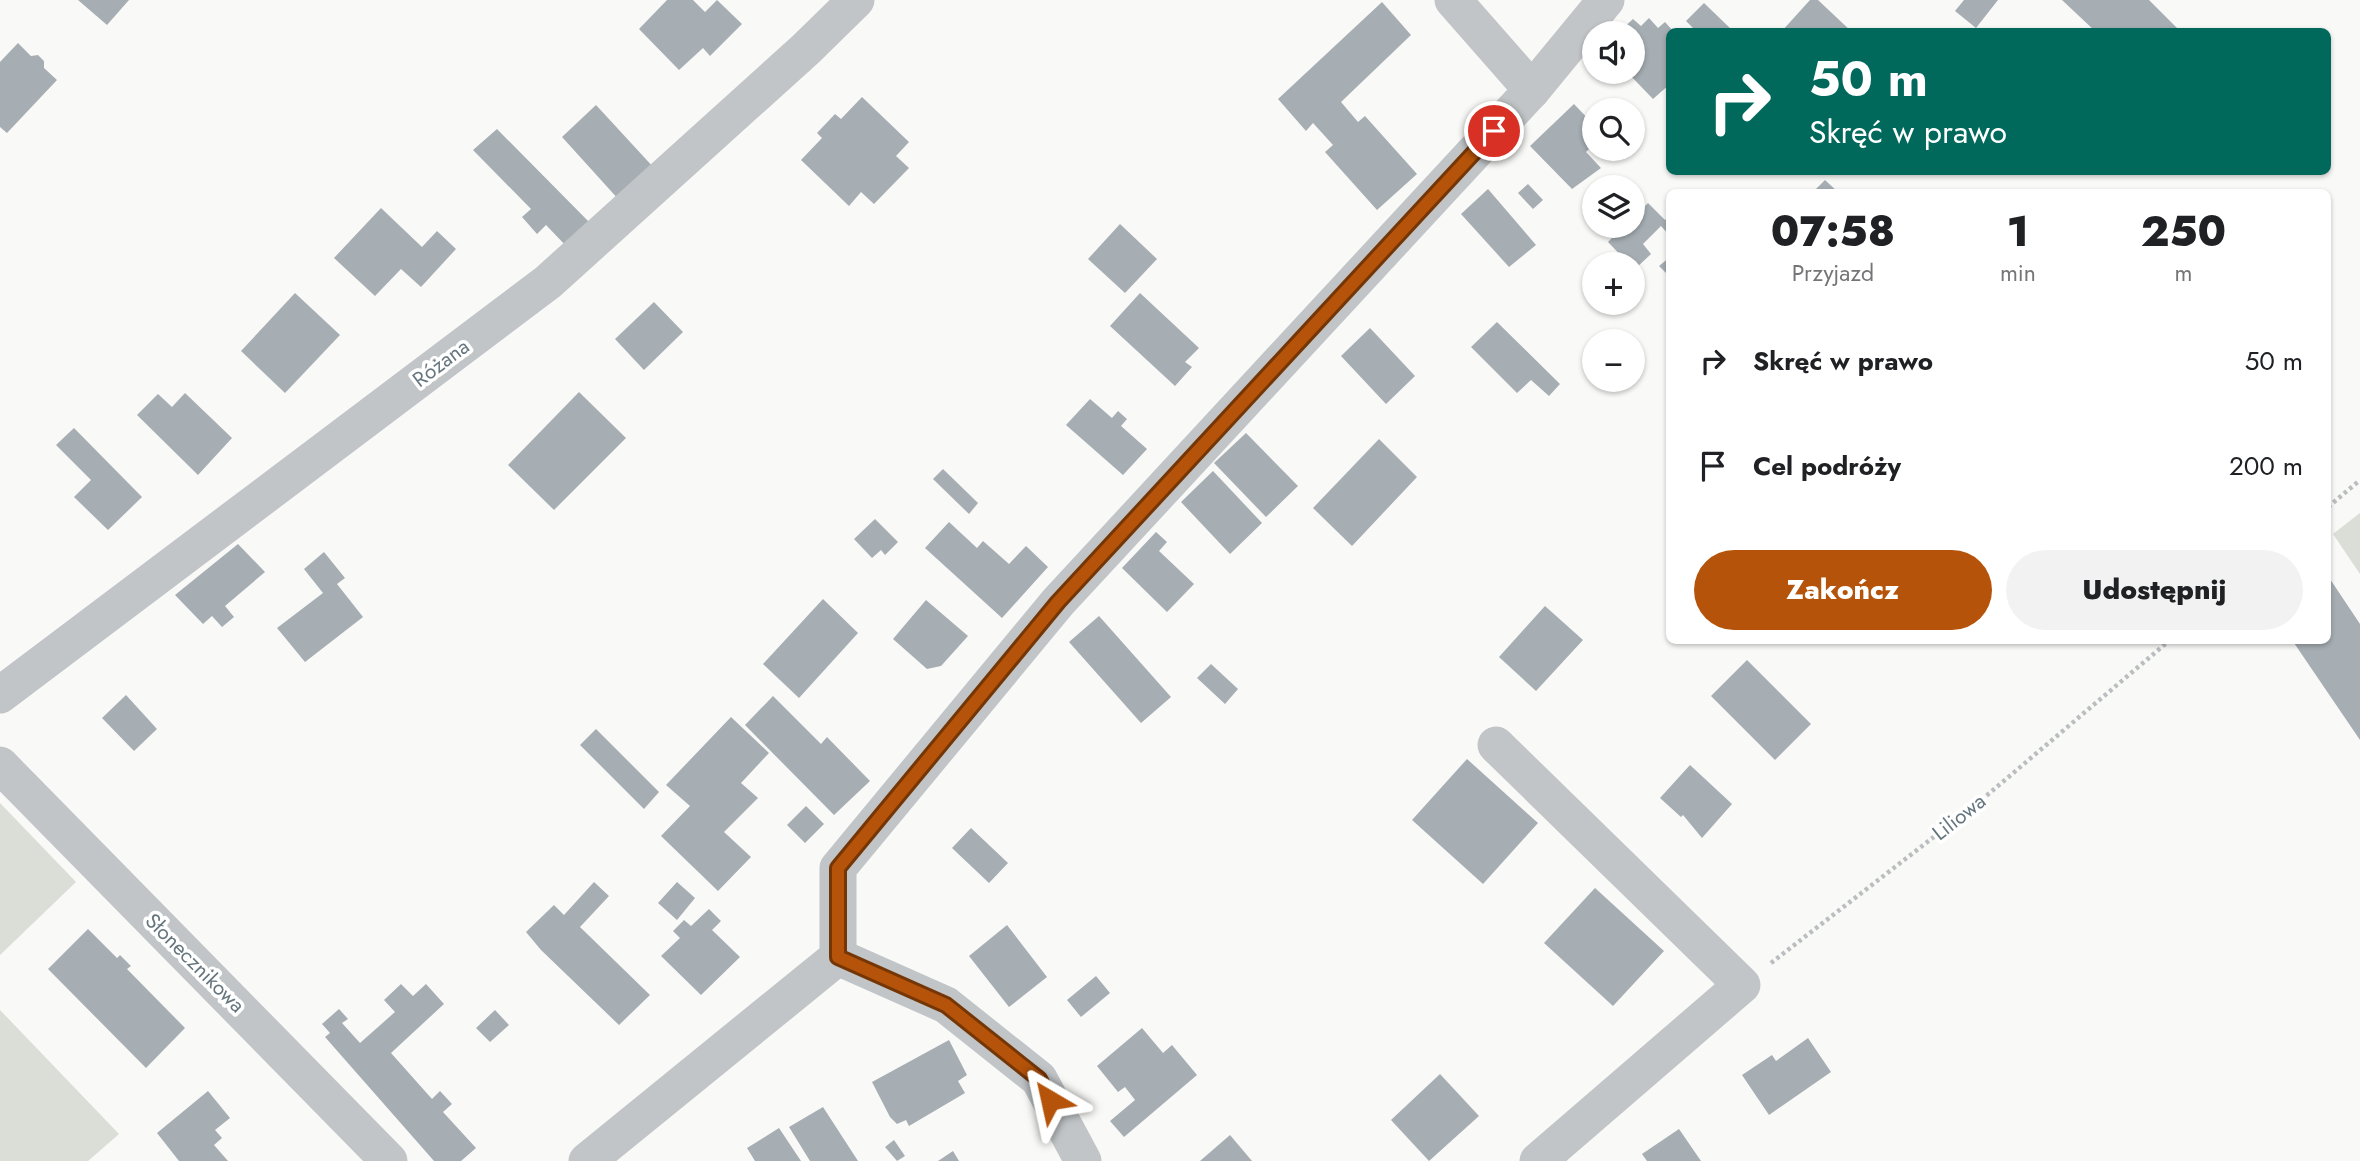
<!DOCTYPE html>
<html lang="pl">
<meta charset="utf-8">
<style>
body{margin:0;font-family:Jost,sans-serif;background:#f2f2f2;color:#202124;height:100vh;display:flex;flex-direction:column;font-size:26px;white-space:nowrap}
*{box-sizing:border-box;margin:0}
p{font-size:23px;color:#757577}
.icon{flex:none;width:38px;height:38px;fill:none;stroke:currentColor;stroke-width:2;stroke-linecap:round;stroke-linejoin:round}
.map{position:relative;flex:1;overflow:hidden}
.panel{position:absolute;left:1666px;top:189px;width:665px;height:455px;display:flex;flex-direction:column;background:#fff;border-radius:10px;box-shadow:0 2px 5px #0004}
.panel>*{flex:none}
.hud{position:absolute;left:1666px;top:28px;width:665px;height:147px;border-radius:10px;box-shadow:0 2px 5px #0004;background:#00695c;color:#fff;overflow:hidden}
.controls{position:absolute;left:1582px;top:21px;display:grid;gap:14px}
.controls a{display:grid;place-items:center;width:63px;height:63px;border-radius:50%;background:#fff;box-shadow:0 2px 5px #0004;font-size:35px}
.pin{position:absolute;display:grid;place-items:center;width:60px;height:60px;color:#fff;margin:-30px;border:4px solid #fff;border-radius:50%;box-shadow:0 2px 7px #0007}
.me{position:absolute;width:77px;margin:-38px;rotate:324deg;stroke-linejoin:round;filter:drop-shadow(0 0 5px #0008)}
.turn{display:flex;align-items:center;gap:24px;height:147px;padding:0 28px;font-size:32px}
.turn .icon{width:91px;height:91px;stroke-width:2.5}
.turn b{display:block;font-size:49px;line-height:60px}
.eta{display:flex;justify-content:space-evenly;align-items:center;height:119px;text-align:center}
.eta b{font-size:42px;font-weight:800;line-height:49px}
.button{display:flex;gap:14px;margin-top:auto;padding:14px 28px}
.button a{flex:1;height:80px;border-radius:42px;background:#b45309;color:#fff;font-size:28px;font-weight:800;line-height:80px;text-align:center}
.button a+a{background:#f2f2f2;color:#202124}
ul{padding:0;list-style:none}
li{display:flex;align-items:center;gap:21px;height:105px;padding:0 28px}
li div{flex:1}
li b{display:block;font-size:26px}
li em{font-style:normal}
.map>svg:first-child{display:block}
</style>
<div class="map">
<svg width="2360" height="1161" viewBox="0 0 2360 1161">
<rect width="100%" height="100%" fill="#f9f9f7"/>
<!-- green -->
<g fill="#daded7">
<polygon points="2360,513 2360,574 2333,534"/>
<polygon points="0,803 76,882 0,955"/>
<polygon points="0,1010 119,1134 88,1161 0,1161"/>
</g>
<!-- building -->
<g fill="#a6aeb3">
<polygon points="78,0 129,0 107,25"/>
<polygon points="667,0 693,0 705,12 717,0 742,24 710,56 703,48 679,70 639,29"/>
<polygon points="1810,0 1818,0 1852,32 1781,32"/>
<polygon points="1964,0 1998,0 1976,28 1955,11"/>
<polygon points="2062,0 2149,0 2181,32 2096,32"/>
<polygon points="1382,2 1411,35 1341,102 1358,122 1365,116 1417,174 1377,210 1325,152 1333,145 1313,123 1306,131 1278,99"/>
<polygon points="1704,3 1732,30 1730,32 1697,32 1686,21"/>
<polygon points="1649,18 1658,28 1665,22 1674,32 1670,32 1668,48 1670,84 1653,99 1627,72 1633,72 1633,33 1618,33 1633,19 1641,26"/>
<polygon points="18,43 31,56 38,55 44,61 44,68 57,80 7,133 0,127 0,62"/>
<polygon points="862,97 909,142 896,156 909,168 874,204 861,192 849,206 801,160 822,138 817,133 835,114 841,119"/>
<polygon points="1574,104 1594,125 1594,144 1586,152 1601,168 1572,189 1530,146"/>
<polygon points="596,105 655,169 620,201 562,137"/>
<polygon points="497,129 593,226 569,249 546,225 537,234 522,217 531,209 473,150"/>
<polygon points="1825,180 1838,192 1813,192"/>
<polygon points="1528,184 1543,200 1533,209 1518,193"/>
<polygon points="1488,189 1536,245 1509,267 1461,214"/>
<polygon points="1648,203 1665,220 1670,215 1670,236 1661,226 1643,244 1651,254 1634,270 1633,264 1629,264 1608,242 1624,226 1633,226 1633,218"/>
<polygon points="381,208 422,247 437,231 456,249 421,287 401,269 375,296 334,258"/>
<polygon points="1120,224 1157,259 1125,293 1088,259"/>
<polygon points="1670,257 1670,277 1659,266"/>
<polygon points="295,293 340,335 285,393 241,351"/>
<polygon points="1140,293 1199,348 1185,362 1192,367 1175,386 1110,326"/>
<polygon points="654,302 683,332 644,370 615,339"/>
<polygon points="1497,322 1560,384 1549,396 1531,380 1517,393 1471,347"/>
<polygon points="1370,328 1415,376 1386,404 1341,356"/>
<polygon points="579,392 626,438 554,510 508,465"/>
<polygon points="185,393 232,438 198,475 137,415 158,394 172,407"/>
<polygon points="1090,399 1112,418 1118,411 1127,419 1121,426 1147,449 1123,475 1066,425"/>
<polygon points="74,428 142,497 108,530 74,497 91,480 56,445"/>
<polygon points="1246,433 1298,486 1266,517 1214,463"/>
<polygon points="1379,439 1417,477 1352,546 1313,508"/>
<polygon points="943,469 978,503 969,514 933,479"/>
<polygon points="1213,471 1262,523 1230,554 1181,502"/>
<polygon points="875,519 898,542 885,555 881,550 872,558 854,539"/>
<polygon points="949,522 977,548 983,541 1009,564 1026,546 1048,567 1002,618 925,548"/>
<polygon points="1156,532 1167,542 1159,551 1194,584 1167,612 1122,568"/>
<polygon points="238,544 265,572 225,606 234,617 222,627 212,616 203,624 175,595"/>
<polygon points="324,552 345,578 337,584 363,617 305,662 277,628 323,593 304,569"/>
<polygon points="2328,576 2360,624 2360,740 2292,640 2328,640"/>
<polygon points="823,599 858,633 799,698 763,664"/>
<polygon points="926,600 968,636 941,666 927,669 893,639"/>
<polygon points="1545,606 1583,640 1536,691 1499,657"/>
<polygon points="1099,616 1171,697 1141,723 1069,642"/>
<polygon points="1747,660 1811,724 1775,760 1711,696"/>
<polygon points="1211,664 1238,689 1225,704 1197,678"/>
<polygon points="126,695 157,729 134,751 102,718"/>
<polygon points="773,696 821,744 827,737 870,781 834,815 745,725"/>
<polygon points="731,717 769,753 741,783 758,798 724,832 751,857 718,891 661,836 690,806 666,785"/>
<polygon points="596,729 659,792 644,809 580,745"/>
<polygon points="1467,759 1538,823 1483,884 1412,820"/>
<polygon points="1690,765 1732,804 1702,838 1683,815 1681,817 1660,798"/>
<polygon points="806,806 824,824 805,843 787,825"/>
<polygon points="971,828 1008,863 989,883 952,848"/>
<polygon points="594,882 609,896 580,927 650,995 619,1025 541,950 526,932 554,905 564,915"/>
<polygon points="677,882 695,898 677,920 658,903"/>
<polygon points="1595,888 1664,951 1613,1006 1544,943"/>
<polygon points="709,909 721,921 712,930 740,957 701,995 661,956 680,938 673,931 684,920 691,926"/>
<polygon points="1007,925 1047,977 1009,1007 969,956"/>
<polygon points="88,929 117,958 120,955 131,966 127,969 185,1028 146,1068 48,969"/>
<polygon points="1096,976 1110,993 1081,1017 1067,1000"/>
<polygon points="401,984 413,996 426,984 444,1004 391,1053 432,1099 440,1091 452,1104 443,1112 476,1148 461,1161 434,1161 325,1037 330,1033 322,1024 339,1009 348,1019 342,1023 360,1043 395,1012 384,1000"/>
<polygon points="495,1010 509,1025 490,1042 476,1028"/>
<polygon points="1142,1028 1163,1053 1172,1045 1197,1075 1124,1137 1110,1121 1135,1100 1125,1087 1118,1092 1097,1066"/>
<polygon points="1808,1038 1831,1072 1769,1115 1742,1075 1772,1055 1776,1061"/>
<polygon points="949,1040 967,1075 958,1081 965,1093 909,1126 906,1120 897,1124 890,1117 872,1082"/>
<polygon points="1440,1074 1479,1116 1429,1161 1391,1120"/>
<polygon points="208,1091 230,1118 215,1130 222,1138 214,1145 228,1161 179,1161 157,1133"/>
<polygon points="823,1107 858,1161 810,1161 789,1127"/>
<polygon points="779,1128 801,1161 755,1161 747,1148"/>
<polygon points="1679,1129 1701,1161 1647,1161 1642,1154"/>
<polygon points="1230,1135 1252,1161 1200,1161"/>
<polygon points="894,1140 905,1156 897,1161 885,1147"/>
<polygon points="953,1151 959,1161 938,1161"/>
</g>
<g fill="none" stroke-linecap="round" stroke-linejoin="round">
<!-- path -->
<g stroke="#bbbec0" stroke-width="4.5" stroke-dasharray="3.5 3.5" stroke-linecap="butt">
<polyline points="2328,507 2360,480"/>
<polyline points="1771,963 1979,802 2170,640"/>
</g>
<!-- minor -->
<g stroke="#c1c5c8" stroke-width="37">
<polyline points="1453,0 1532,90"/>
<polyline points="0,695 548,282 806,49 856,0"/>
<polyline points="1496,745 1742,985 1538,1161"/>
<polyline points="0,765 389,1161"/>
<polyline points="838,957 946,1005 1039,1079 1083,1161"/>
<polyline points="587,1161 838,957 838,868 1058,602 1532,90 1606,0"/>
</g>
</g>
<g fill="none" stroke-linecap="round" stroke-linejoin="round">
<defs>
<polyline id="route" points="1050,1100 1039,1079 946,1005 838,957 838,868 1058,602 1494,131"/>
</defs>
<!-- route casing -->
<use href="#route" stroke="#753606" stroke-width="18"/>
<!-- route -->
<use href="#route" stroke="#b45309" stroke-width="12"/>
</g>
<g text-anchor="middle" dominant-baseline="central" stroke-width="7" stroke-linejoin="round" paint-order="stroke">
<!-- street labels -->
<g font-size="21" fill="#66767f" stroke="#fff">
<text transform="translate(441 363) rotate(-37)">Różana</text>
<text transform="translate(1959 817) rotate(-38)">Liliowa</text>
<text transform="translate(195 963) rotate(45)">Słonecznikowa</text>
</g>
</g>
</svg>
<div class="controls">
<a><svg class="icon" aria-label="sound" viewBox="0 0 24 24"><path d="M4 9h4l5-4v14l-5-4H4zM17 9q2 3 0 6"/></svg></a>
<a><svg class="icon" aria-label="search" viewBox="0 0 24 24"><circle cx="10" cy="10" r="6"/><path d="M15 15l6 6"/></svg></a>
<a><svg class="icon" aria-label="layers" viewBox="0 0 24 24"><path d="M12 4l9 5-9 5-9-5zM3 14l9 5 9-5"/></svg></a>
<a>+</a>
<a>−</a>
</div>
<div class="pin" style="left:1494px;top:131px;background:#d93025"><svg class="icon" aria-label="arrive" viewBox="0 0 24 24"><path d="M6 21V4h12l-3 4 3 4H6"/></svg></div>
<svg class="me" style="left:1050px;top:1100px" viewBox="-20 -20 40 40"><path d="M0-17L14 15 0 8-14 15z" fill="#b45309" stroke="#fff" stroke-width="4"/></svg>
<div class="hud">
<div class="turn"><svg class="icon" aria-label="right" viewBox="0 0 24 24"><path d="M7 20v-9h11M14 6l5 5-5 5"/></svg><div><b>50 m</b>Skręć w prawo</div></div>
</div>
<section class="panel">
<div class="eta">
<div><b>07:58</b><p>Przyjazd</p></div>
<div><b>1</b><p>min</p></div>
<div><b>250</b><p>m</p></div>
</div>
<ul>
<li><svg class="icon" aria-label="right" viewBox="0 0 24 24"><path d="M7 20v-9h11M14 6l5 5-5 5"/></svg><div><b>Skręć w prawo</b></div><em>50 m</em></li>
<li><svg class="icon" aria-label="arrive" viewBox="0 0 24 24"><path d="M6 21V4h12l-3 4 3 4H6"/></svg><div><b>Cel podróży</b></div><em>200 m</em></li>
</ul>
<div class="button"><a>Zakończ</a><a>Udostępnij</a></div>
</section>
</div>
